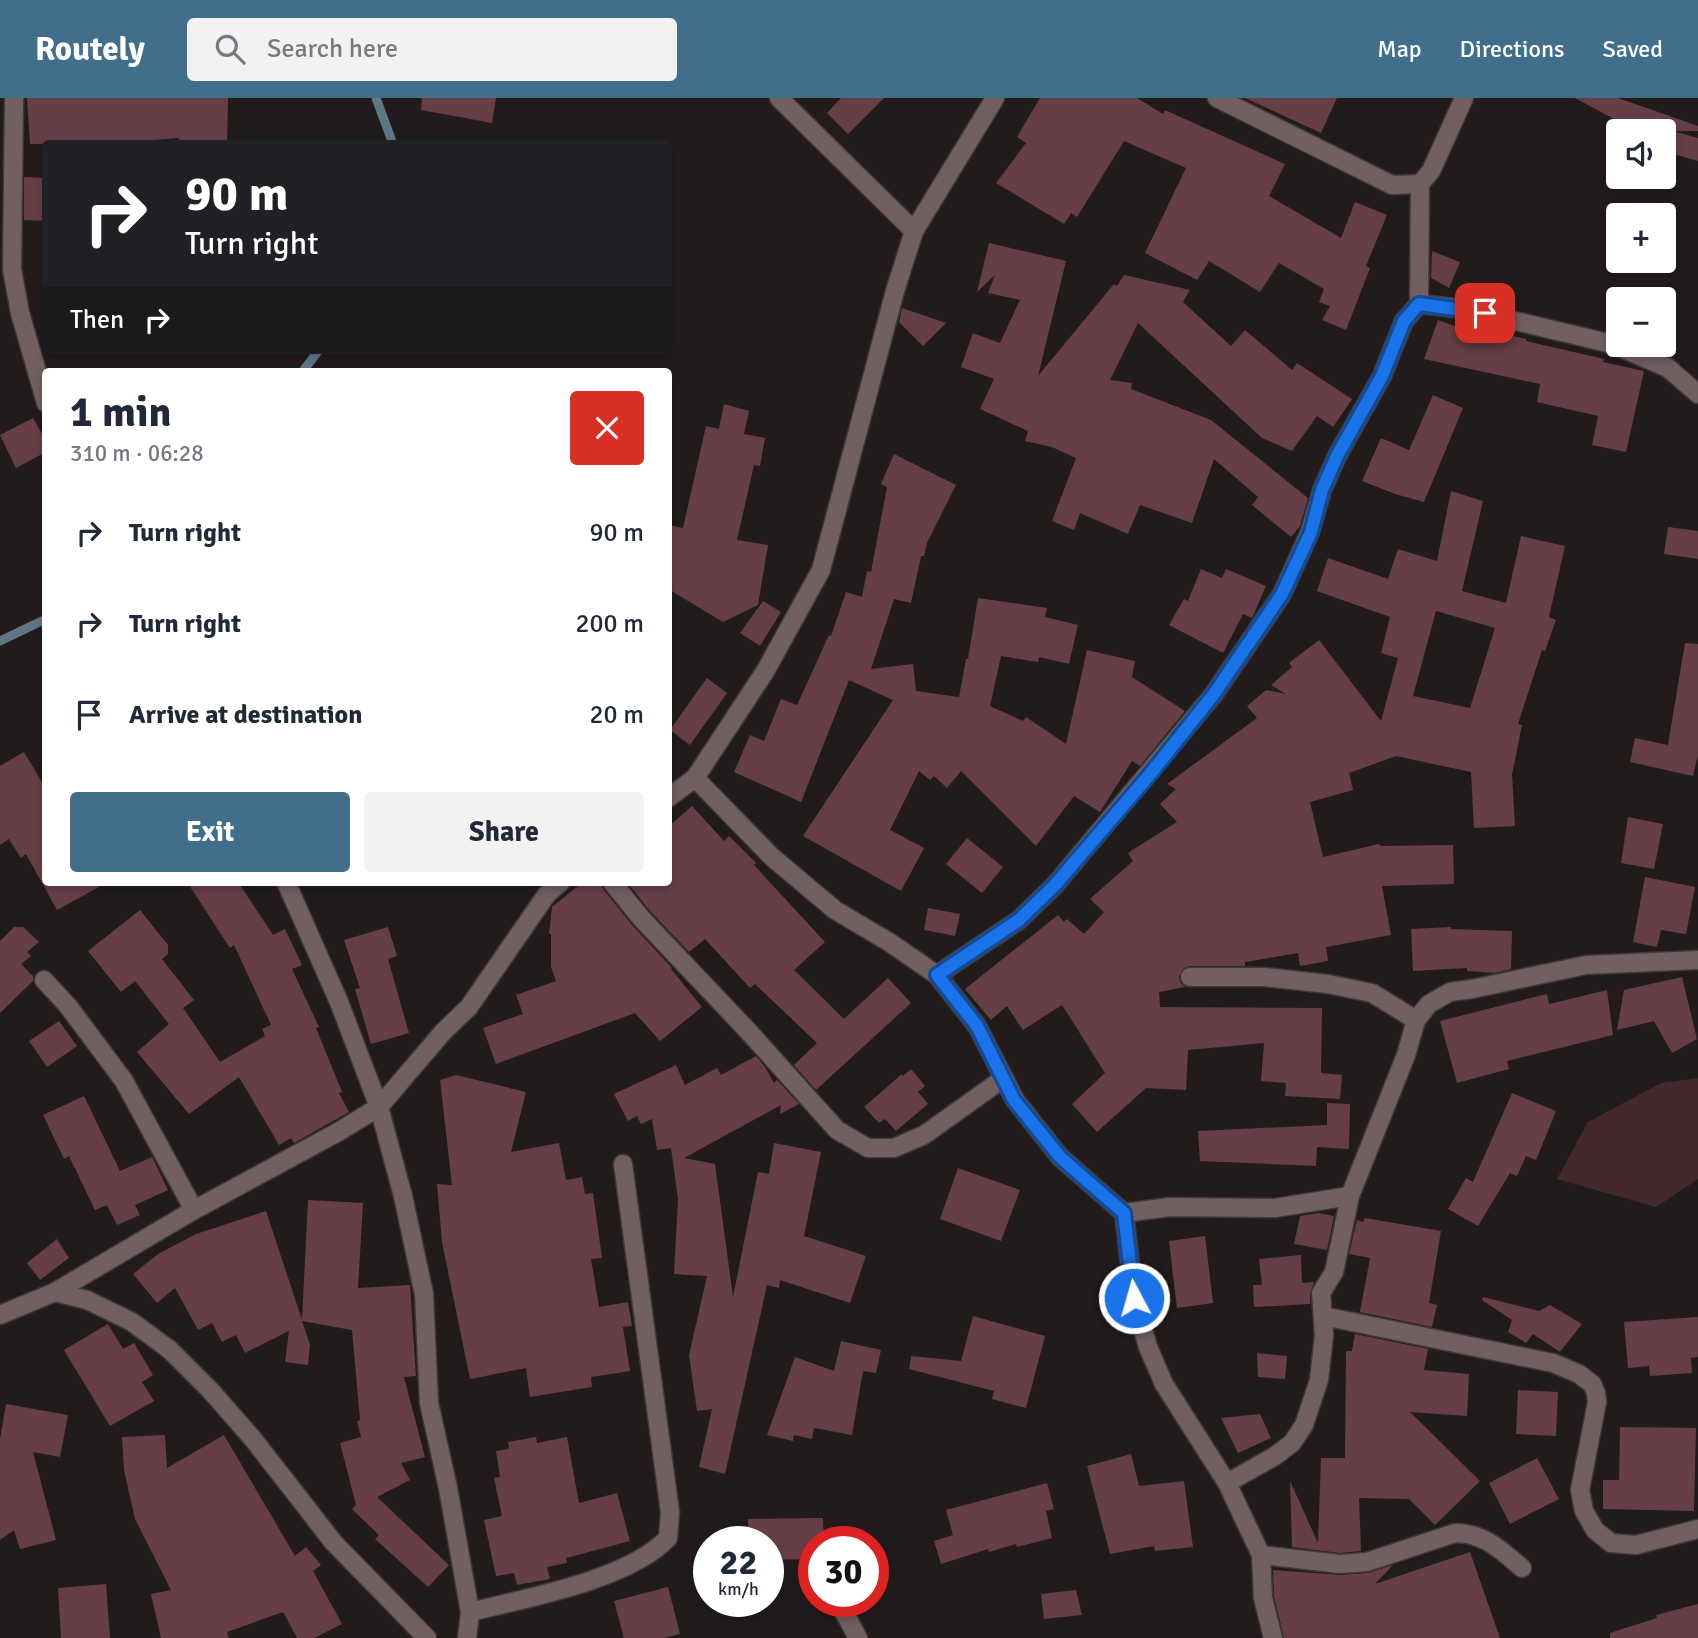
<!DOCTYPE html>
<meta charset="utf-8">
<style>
body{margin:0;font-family:Signika,sans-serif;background:#f2f2f3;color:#1f2937;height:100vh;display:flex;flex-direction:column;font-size:26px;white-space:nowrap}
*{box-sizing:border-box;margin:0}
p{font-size:23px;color:#747a83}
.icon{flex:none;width:38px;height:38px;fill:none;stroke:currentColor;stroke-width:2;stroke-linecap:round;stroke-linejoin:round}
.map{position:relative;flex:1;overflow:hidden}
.drawer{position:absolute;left:42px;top:270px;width:630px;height:518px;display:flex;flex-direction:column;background:#fff;border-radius:7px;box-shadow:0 4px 10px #0003}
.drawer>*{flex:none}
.banner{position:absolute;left:42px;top:42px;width:630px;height:214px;border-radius:7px;box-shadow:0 4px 10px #0003;background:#202124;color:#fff;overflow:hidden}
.buttons{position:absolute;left:1606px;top:21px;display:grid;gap:14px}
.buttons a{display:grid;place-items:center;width:70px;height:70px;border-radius:7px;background:#fff;box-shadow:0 4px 10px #0003;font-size:35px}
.speed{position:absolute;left:693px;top:1428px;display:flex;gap:14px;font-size:35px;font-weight:700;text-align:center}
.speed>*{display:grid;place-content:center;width:91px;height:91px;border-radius:50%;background:#fff;box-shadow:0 4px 10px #0003;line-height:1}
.speed small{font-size:18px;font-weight:400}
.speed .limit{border:10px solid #d22;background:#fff;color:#111}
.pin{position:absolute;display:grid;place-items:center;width:60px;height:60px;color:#fff;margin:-30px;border-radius:14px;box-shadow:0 4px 10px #0006}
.me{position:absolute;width:77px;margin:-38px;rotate:354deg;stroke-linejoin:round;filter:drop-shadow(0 0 5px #0008)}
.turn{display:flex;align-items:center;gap:24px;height:147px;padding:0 28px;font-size:32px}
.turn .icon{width:91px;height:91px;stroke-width:2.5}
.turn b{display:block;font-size:49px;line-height:60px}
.then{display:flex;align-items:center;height:66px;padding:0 28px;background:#0003;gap:14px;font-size:26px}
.round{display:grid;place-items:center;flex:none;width:74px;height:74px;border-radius:7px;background:#f2f2f3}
.summary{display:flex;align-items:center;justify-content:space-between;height:119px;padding:0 28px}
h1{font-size:42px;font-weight:700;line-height:52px}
.cta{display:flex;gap:14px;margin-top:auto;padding:14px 28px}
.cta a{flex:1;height:80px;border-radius:7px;background:#416e8b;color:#fff;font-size:28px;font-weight:700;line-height:80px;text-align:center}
.cta a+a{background:#f2f2f3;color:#1f2937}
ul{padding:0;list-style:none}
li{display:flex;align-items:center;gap:21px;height:91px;padding:0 28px}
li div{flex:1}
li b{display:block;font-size:26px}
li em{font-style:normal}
header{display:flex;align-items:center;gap:42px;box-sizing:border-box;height:98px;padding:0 35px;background:#416e8b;color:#fff}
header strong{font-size:33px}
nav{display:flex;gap:38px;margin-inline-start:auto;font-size:24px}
.search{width:490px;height:63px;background:#f2f2f3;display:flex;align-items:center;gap:18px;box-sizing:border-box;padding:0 24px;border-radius:7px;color:#747a83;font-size:26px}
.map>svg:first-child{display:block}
</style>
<header>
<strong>Routely</strong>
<div class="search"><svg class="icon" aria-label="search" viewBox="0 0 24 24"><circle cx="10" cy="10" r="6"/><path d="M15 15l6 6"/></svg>Search here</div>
<nav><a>Map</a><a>Directions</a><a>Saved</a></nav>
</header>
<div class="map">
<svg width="1698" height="1540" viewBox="0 0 1698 1540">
<rect width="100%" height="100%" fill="#221b1c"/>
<!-- green -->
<polygon fill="#43292d" points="1698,980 1698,1081 1656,1109 1557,1081 1588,1024 1661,985"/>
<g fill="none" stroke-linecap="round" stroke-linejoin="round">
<!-- stream -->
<g stroke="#5e7785" stroke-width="9">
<polyline points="376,0 393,46"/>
<polyline points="303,273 319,252"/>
<polyline points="0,543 46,521"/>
</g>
</g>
<!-- building -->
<g fill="#663f46" fill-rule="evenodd">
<polygon points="27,0 228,0 227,46 179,46 179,40 105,46 30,46"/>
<polygon points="422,0 496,0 492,25 421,12"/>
<polygon points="841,0 884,0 848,36 827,15"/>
<polygon points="1040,0 1137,0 1163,16 1165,12 1285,66 1269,98 1341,140 1355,104 1387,117 1366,168 1370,170 1346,232 1322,222 1330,208 1319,204 1324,191 1279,165 1260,194 1209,163 1197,182 1145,155 1186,70 1124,43 1077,119 1071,115 1064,126 996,85 1026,45 1017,39"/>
<polygon points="1245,0 1337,0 1321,35"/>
<polygon points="1575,0 1618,0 1698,28 1698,33 1636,33"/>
<polygon points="1676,34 1698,40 1698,63 1669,55"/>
<polygon points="24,79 46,80 46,123 24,122"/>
<polygon points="989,145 1066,163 1038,278 1114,186 1117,188 1124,177 1190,192 1183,204 1231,248 1245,232 1292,272 1297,265 1352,301 1333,329 1317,318 1292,353 1262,340 1138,225 1110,282 1132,285 1131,291 1211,322 1308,400 1300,428 1291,439 1252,407 1258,399 1214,361 1192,425 1140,407 1128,436 1080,415 1074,432 1052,423 1076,360 1052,349 1025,343 1028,333 980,311 994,281 961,269 973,235 1000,245 1020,202 988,195 995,177 977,194"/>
<polygon points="1432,153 1460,164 1449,190 1431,180"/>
<polygon points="902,210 946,225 923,248 899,224"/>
<polygon points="1438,222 1486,239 1487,232 1526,241 1526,243 1604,261 1603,264 1644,273 1626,354 1592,347 1598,318 1537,304 1540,286 1424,261"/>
<polygon points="1433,297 1463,310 1424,404 1395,396 1362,383 1381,340 1409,352"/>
<polygon points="724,306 749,313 744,336 765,340 760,368 754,367 737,442 768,447 758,507 723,524 668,491 668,427 683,430 706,328 719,331"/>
<polygon points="33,320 46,343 46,354 16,370 0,337"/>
<polygon points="894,356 956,387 927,445 924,458 921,458 911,505 894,501 871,571 913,566 916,593 959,599 966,561 968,561 978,500 1047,510 1045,519 1078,527 1069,566 1039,559 1038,564 1001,558 990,608 1023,623 1026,619 1066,646 1087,552 1135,563 1132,579 1185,613 1140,668 1132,663 1100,714 1074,698 1036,748 961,673 947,690 934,678 930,682 919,673 890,732 924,750 901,793 803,738 893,602 849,582 801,704 734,674 750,637 764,643 781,601 797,607 829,537 831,538 846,494 862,499 867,473 871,474 887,389 881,386"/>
<path d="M 1451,393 L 1483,403 L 1462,493 L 1506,505 L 1521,438 L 1565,448 L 1549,519 L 1556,522 L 1545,553 L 1542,552 L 1518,626 L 1522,627 L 1512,677 L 1515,728 L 1474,730 L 1471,674 L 1396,658 L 1349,675 L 1353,692 L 1310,704 L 1323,759 L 1379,746 L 1380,748 L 1453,747 L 1454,786 L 1382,788 L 1391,837 L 1326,849 L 1328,863 L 1300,868 L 1298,855 L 1245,864 L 1245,868 L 1189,868 L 1184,870 L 1179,878 L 1180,884 L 1185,889 L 1159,894 L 1160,909 L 1322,910 L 1321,975 L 1342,977 L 1340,1001 L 1285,998 L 1286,985 L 1261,983 L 1264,945 L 1188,952 L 1186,992 L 1146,990 L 1097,1034 L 1072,1006 L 1105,975 L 1062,907 L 1023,932 L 1007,908 L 991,922 L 965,891 L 1058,817 L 1064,824 L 1067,821 L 1084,836 L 1104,814 L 1090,801 L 1133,763 L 1128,755 L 1177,724 L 1160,706 L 1176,691 L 1167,686 L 1257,620 L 1247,608 L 1266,592 L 1286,596 L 1271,587 L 1292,569 L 1289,565 L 1319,542 L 1381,623 L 1398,560 L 1381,555 L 1390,519 L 1317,493 L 1328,460 L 1388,481 L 1398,451 L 1437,463 ZM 1436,513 L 1495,530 L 1470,610 L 1413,598 Z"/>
<polygon points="1668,429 1698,433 1698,461 1664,456"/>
<polygon points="1201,471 1222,480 1226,471 1266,488 1252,520 1243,516 1223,555 1169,527 1184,501 1188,503"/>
<polygon points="763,503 781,514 760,548 740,535"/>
<polygon points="1685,545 1698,546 1698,657 1693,678 1630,664 1635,640 1668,647"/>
<polygon points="707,580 727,595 690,647 670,632"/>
<polygon points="24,654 46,691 46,784 108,784 57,812 26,756 21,760 9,741 0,747 0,668"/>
<polygon points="692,708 724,743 729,738 756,765 754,767 825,844 794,872 844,921 888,880 911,905 816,992 794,967 817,945 755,886 750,890 705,841 689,854 650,813 627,784 668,784 668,729"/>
<polygon points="1628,719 1663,726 1654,771 1621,765"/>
<polygon points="967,740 1003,769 982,795 946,766"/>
<polygon points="1645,779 1695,789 1686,836 1661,832 1657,849 1633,844"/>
<polygon points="187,784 238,784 273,837 285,831 302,867 292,871 319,929 316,930 342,994 339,995 349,1014 294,1045 291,1040 279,1047 239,979 189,1016 137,954 169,926 135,883 121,894 88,853 140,812 168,847 168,856 162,861 194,902 183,910 220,964 265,938 262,931 271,927 234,847 230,850"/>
<polygon points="583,784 601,784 603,791 632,827 672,870 671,871 702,909 660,943 635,915 496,966 483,930 523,916 516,897 556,883 551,869 551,836 549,836 552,809"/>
<polygon points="928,810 960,816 955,838 924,832"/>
<polygon points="14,829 23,829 39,844 27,854 31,858 21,866 33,878 33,883 0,915 0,843"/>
<polygon points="388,829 397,858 388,861 409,935 371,946 355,891 360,890 344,842"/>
<polygon points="1451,829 1451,831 1512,833 1511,871 1495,875 1467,873 1467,870 1413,873 1411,831"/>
<polygon points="1682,879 1697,941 1672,955 1654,923 1617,932 1624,892"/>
<polygon points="1607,892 1613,937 1507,963 1509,971 1457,985 1440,923 1547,896 1549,906"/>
<polygon points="59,923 77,948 47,969 29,943"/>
<polygon points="756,958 765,969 774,985 777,982 799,1006 780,1016 781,1007 684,1060 715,1066 733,1199 758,1074 769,1076 774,1045 821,1054 804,1138 866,1158 850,1205 780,1182 779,1190 767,1187 725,1376 699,1369 712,1311 697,1313 689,1257 707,1178 674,1176 678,1101 671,1050 657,1052 652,1021 641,1026 637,1018 628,1023 614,996 676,967 685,987 717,970 721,977"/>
<polygon points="911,971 925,988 918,994 928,1006 896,1033 885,1021 879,1025 864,1009 902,976 903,978"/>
<polygon points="456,977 526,994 511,1054 559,1045 566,1082 582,1079 585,1096 593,1095 602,1160 591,1161 599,1209 628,1204 632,1228 623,1229 630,1273 591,1279 592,1289 530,1299 526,1270 470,1281 442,1144 437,1086 452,1087 440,982"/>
<polygon points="1512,995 1556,1013 1536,1062 1526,1058 1517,1078 1510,1075 1478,1128 1448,1111 1466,1080 1473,1084"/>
<polygon points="84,998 120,1073 152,1059 168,1092 135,1107 140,1117 117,1127 107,1107 95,1112 69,1058 64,1061 43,1017"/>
<polygon points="1327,1005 1350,1006 1349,1051 1317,1049 1316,1068 1200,1063 1198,1033 1327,1027"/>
<polygon points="958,1070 1020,1092 1001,1143 940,1121"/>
<polygon points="308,1102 363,1105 358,1190 410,1187 416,1278 404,1279 425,1359 401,1365 410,1382 377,1399 449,1467 428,1489 375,1441 379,1437 352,1411 356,1407 340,1345 361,1339 357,1323 360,1322 352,1232 302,1223 310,1247 308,1267 285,1264 289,1233 245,1255 236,1237 222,1244 212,1225 198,1232 175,1190 157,1205 133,1176 158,1156 196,1136 266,1113 302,1222"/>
<polygon points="1318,1115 1334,1118 1327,1152 1294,1146 1300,1118"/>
<polygon points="1365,1120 1441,1133 1429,1205 1437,1207 1432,1229 1360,1214 1370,1160 1349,1156 1357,1122 1363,1124"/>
<polygon points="1205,1138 1213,1205 1177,1210 1169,1143"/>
<polygon points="57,1141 69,1160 40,1182 27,1165"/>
<polygon points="1301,1157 1302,1185 1314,1184 1310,1195 1310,1206 1254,1209 1253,1187 1262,1187 1259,1161"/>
<polygon points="1483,1199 1539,1213 1550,1207 1582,1226 1560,1254 1533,1236 1526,1245 1508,1234 1512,1222 1482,1202"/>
<polygon points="973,1218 1045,1238 1026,1310 992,1301 994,1293 909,1271 911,1258 961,1263"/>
<polygon points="1698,1219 1698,1259 1691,1260 1692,1275 1650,1278 1649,1268 1628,1270 1624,1224"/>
<polygon points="108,1226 123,1251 134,1245 153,1277 142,1284 154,1303 110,1328 64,1252"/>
<polygon points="1355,1236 1428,1251 1424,1272 1469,1276 1467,1318 1410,1314 1480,1383 1435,1427 1409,1401 1359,1400 1361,1453 1340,1455 1292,1449 1290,1383 1318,1445 1321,1360 1345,1360 1346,1253 1352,1253"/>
<polygon points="841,1243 881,1252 876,1275 863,1273 852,1337 814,1330 812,1341 794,1337 793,1343 767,1337 795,1259 834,1273"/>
<polygon points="1257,1255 1287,1258 1285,1281 1258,1279"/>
<polygon points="1518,1292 1558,1294 1556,1338 1516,1336"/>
<polygon points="6,1306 68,1317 60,1359 33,1354 56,1442 20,1451 14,1432 0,1442 0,1341"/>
<polygon points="1260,1316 1271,1340 1238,1355 1221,1320"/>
<polygon points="1620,1329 1696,1330 1694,1413 1603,1411 1603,1382 1619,1382"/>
<polygon points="165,1337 167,1370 224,1337 295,1458 306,1449 321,1467 313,1473 342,1526 314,1540 297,1540 283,1514 227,1534 229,1540 161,1540 151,1496 171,1492 135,1421 124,1372 122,1339"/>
<polygon points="536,1339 537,1345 567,1339 579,1405 617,1395 630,1443 566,1460 567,1465 547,1469 550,1481 517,1487 514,1475 496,1478 484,1422 502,1418 494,1380 500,1379 496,1353 509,1351 508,1344"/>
<polygon points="1131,1356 1139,1388 1184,1383 1193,1449 1155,1453 1154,1448 1110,1456 1087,1368"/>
<polygon points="1537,1360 1559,1401 1510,1426 1489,1385"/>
<polygon points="1047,1385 1054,1411 1046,1413 1052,1440 1017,1449 1016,1446 989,1454 988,1451 941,1466 934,1443 953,1437 946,1412"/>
<polygon points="823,1420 824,1444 814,1444 814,1461 768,1462 768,1444 749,1444 748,1421"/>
<polygon points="1470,1454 1500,1540 1284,1540 1274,1498 1273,1472 1341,1477 1368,1475 1393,1467 1375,1486"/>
<polygon points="106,1486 110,1540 61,1540 58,1490"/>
<polygon points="668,1489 680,1536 664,1540 624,1540 614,1503"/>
<polygon points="1076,1492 1082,1517 1044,1521 1041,1496"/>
<polygon points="1698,1506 1698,1540 1610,1540 1610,1535 1657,1520 1656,1517"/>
</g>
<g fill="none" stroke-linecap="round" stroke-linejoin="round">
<defs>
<g id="minor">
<polyline points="14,0 12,171 20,215 46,305"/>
<polyline points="779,0 914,133"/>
<polyline points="1217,0 1392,87 1420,86 1431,73 1464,0"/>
<polyline points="1419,206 1420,86"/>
<polyline points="695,680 772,759 835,812 889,844 937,877 977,928 1015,1002 1060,1059 1124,1115 1134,1200 1148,1249 1164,1286 1227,1385 1261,1457 1263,1500 1273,1540"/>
<polyline points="668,700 695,680 766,572 821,472 895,193 914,133 995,0"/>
<polyline points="286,784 339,904 379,1009 403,1098 424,1196 429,1305 448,1390 470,1514 467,1540"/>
<polyline points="612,784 641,820 750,935 837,1032 868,1050 894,1050 924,1037 1004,980"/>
<polyline points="937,877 1019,822 1055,787 1214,596 1282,496 1310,434 1322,392 1337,358 1382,278 1404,223 1419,206 1465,211 1612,246 1668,270 1698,296"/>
<polyline points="1190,879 1264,879 1328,886 1372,895 1416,922"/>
<polyline points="44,882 68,908 124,983 194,1112"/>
<polyline points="1124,1115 1169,1109 1275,1110 1350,1098"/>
<polyline points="55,1194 194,1112 338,1034 379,1009 443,934 469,909 547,796 561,784"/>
<polyline points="0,1217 55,1194 87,1202 132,1224 170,1252 211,1293 253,1341 334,1445 427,1540"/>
<polyline points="1323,1218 1553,1265 1579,1276 1592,1286 1596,1295 1597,1304 1580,1392 1584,1413 1595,1432 1611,1445 1636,1447 1698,1431"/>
<polyline points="1227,1385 1275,1358 1292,1345 1304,1327 1319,1282 1324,1237 1321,1195 1334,1174 1350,1098 1406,957 1416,922 1429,906 1450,894 1472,891 1586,867 1698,862"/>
<path d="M 1261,1457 L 1340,1466 L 1367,1464 L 1455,1435 C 1484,1435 1501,1452 1522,1470"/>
<polyline points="838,1503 858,1540"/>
<path d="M 470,1514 C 527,1500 628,1482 668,1440 L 670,1414 L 623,1066"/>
</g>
</defs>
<!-- minor casing -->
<use href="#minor" stroke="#3f3839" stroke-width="21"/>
<!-- minor -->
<use href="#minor" stroke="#725f61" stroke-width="18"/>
</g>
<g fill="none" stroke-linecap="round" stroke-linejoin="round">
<defs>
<polyline id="route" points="1134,1200 1124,1115 1060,1059 1014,1002 977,928 937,877 1019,822 1055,787 1151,675 1214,596 1282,496 1311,434 1322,392 1337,358 1382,278 1404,223 1419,206 1485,215"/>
</defs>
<!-- route casing -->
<use href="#route" stroke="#114b97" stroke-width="18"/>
<!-- route -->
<use href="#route" stroke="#1a73e8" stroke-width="12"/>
</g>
</svg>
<div class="buttons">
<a><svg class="icon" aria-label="sound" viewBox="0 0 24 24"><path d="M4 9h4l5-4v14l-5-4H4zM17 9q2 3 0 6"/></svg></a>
<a>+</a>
<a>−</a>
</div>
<div class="speed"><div>22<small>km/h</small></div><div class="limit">30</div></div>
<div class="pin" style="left:1485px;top:215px;background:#d93025"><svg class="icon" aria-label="arrive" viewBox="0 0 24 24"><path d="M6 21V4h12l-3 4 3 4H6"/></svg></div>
<svg class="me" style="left:1134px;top:1200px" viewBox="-20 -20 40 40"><circle r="17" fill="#1a73e8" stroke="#fff" stroke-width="3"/><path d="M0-11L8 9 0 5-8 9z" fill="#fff"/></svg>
<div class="banner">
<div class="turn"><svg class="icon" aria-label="right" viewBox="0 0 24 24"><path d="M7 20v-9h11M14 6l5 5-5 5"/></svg><div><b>90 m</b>Turn right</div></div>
<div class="then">Then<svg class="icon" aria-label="right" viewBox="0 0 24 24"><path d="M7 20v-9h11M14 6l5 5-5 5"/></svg></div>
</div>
<section class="drawer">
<div class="summary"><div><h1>1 min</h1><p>310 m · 06:28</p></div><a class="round" style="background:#d93025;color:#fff"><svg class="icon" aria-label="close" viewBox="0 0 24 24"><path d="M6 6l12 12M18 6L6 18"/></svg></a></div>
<ul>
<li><svg class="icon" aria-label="right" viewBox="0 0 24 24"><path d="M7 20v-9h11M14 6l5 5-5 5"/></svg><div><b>Turn right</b></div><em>90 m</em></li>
<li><svg class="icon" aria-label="right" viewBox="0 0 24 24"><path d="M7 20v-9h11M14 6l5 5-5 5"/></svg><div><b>Turn right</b></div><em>200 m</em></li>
<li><svg class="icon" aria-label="arrive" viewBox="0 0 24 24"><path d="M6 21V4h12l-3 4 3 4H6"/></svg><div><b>Arrive at destination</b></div><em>20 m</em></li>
</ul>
<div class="cta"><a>Exit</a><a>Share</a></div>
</section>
</div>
